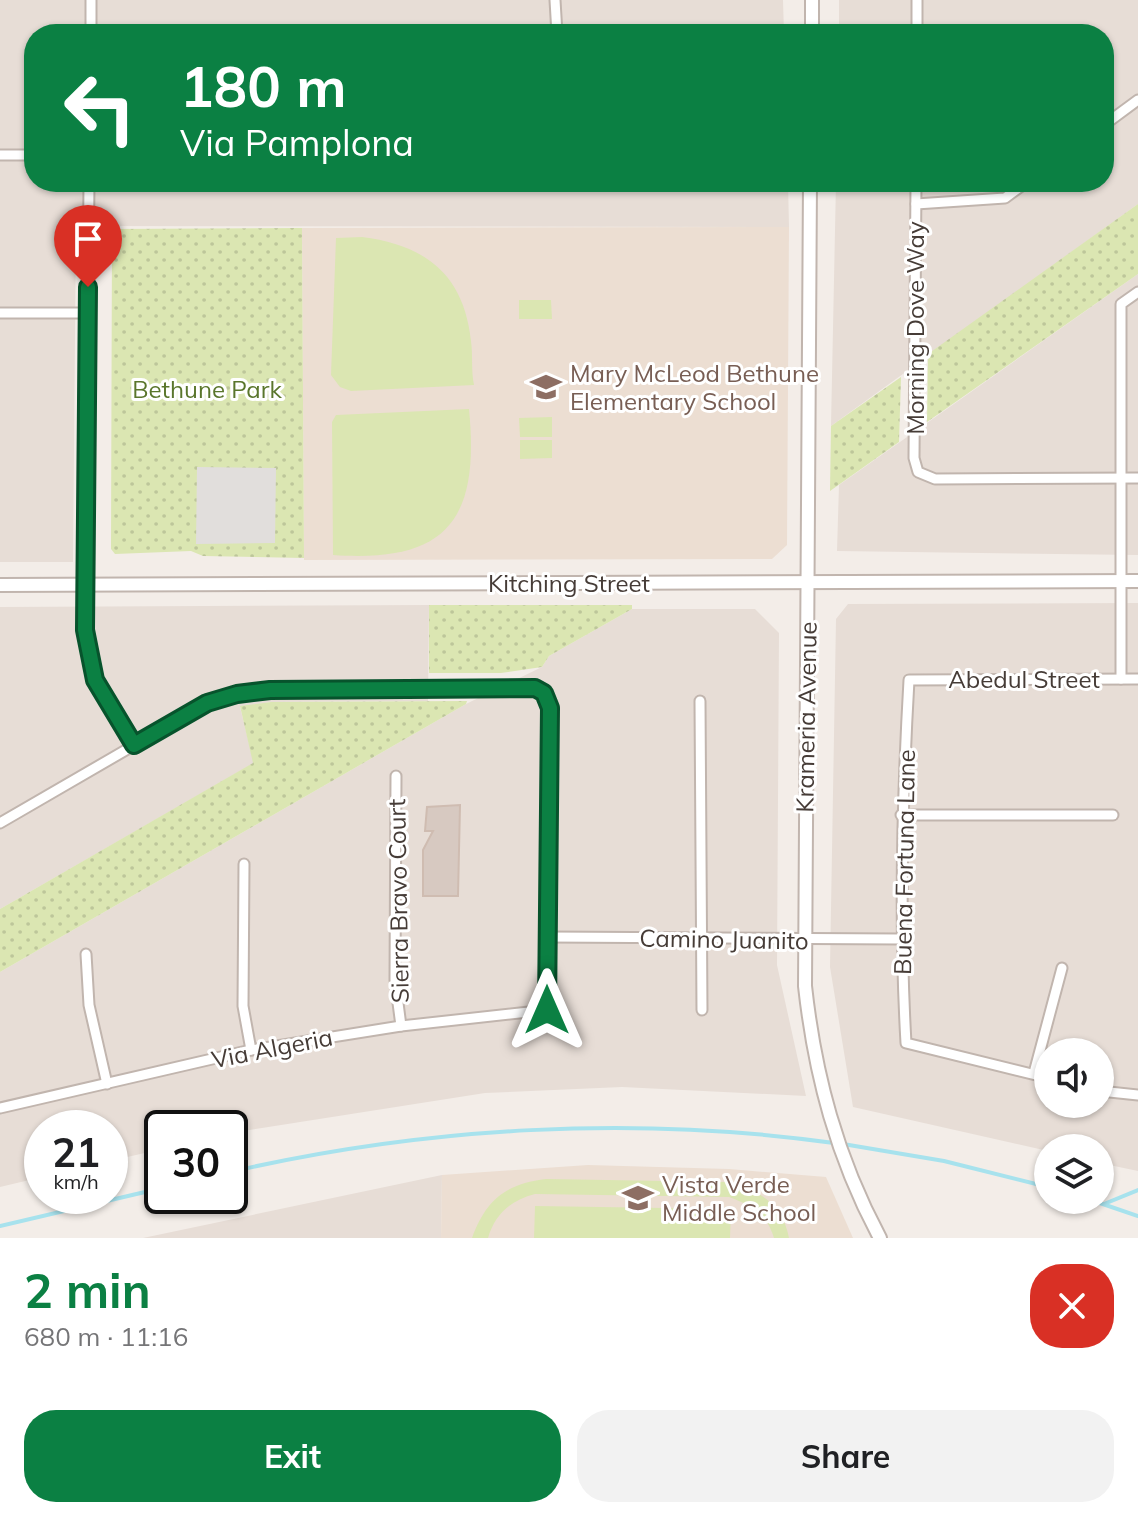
<!DOCTYPE html>
<meta charset="utf-8">
<style>
body{margin:0;font-family:Mulish,sans-serif;background:#f2f2f2;color:#202124;height:100vh;display:flex;flex-direction:column;font-size:30px;white-space:nowrap}
*{box-sizing:border-box;margin:0}
p{font-size:26px;color:#757577}
.icon{flex:none;width:44px;height:44px;fill:none;stroke:currentColor;stroke-width:2;stroke-linecap:round;stroke-linejoin:round}
.map{position:relative;height:1238px;overflow:hidden}
.details{display:flex;flex-direction:column;background:#fff;flex:1}
.details>*{flex:none}
.top-card{position:absolute;left:24px;top:24px;width:1090px;height:168px;border-radius:32px;box-shadow:0 2px 6px #0004;background:#0b8043;color:#fff;overflow:hidden}
.tools{position:absolute;left:1034px;top:1038px;display:grid;gap:16px}
.tools a{display:grid;place-items:center;width:80px;height:80px;border-radius:50%;background:#fff;box-shadow:0 2px 6px #0004;font-size:40px}
.speed{position:absolute;left:24px;top:1110px;display:flex;gap:16px;font-size:40px;font-weight:700;text-align:center}
.speed>*{display:grid;place-content:center;width:104px;height:104px;border-radius:50%;background:#fff;box-shadow:0 2px 6px #0004;line-height:1}
.speed small{font-size:20px;font-weight:400}
.speed .limit{border:4px solid #111;border-radius:12px;background:#fff;color:#111}
.pin{position:absolute;display:grid;place-items:center;width:68px;height:68px;color:#fff;margin:-82px -34px;border-radius:50% 50% 50% 0;rotate:-45deg;box-shadow:0 0 8px #0007}
.pin .icon{rotate:45deg}
.me{position:absolute;width:88px;margin:-44px;rotate:0deg;stroke-linejoin:round;filter:drop-shadow(0 0 6px #0008)}
.turn{display:flex;align-items:center;gap:28px;height:168px;padding:0 24px;font-size:36px}
.turn .icon{width:104px;height:104px;stroke-width:2.5}
.turn b{display:block;font-size:56px;line-height:68px}
.round{display:grid;place-items:center;flex:none;width:84px;height:84px;border-radius:32px;background:#f2f2f2}
.head{display:flex;align-items:center;justify-content:space-between;height:136px;padding:0 24px}
h1{font-size:48px;font-weight:700;line-height:60px;color:#0b8043}
.cta{display:flex;gap:16px;margin-top:auto;padding:16px 24px}
.cta a{flex:1;height:92px;border-radius:32px;background:#0b8043;color:#fff;font-size:32px;font-weight:700;line-height:92px;text-align:center}
.cta a+a{background:#f2f2f2;color:#202124}
.map>svg:first-child{display:block}
</style>
<div class="map">
<svg width="1138" height="1238" viewBox="0 0 1138 1238">
<defs>
<pattern id="park-dots" width="8" height="8" patternUnits="userSpaceOnUse" patternTransform="scale(2)"><rect width="8" height="8" fill="#dbe6b2"/><path d="M2 2h.1M6 6h.1" fill="none" stroke="#bdc69a" stroke-width="1.8" stroke-linecap="round"/></pattern>
</defs>
<rect width="100%" height="100%" fill="#f3ede8"/>
<!-- residential -->
<g fill="#e7ddd6" fill-rule="evenodd">
<polygon points="0,0 783,0 784,34 34,34 34,182 788,182 789,227 76,226 73,562 0,562"/>
<polygon points="839,0 1138,0 1138,204 831,426 836,182 1104,182 1104,34 839,34"/>
<polygon points="1138,274 1138,555 837,551 839,485"/>
<path d="M 1138,603 L 1138,1171 L 1100,1163 L 1100,1148 L 1048,1148 L 1048,1151 L 853,1107 L 830,967 L 836,619 L 848,604 ZM 1048,1052 L 1100,1052 L 1100,1104 L 1048,1104 Z"/>
<polygon points="429,605 428,701 271,702 240,707 254,763 0,909 0,607"/>
<polygon points="632,609 755,609 779,633 777,965 806,1096 622,1087 485,1093 230,1133 230,1128 162,1128 162,1149 110,1161 110,1128 42,1128 42,1177 0,1187 0,972 466,704 542,667 549,656"/>
<polygon points="442,1175 441,1238 143,1238"/>
</g>
<!-- education -->
<g fill="#ecded2">
<polygon points="789,227 787,545 772,559 304,560 302,228"/>
<polygon points="588,1165 729,1169 826,1177 853,1238 441,1238 442,1175"/>
</g>
<!-- park -->
<g fill="url(#park-dots)">
<polygon points="1138,204 1138,274 927,422 928,354"/>
<polygon points="302,228 304,558 203,556 191,551 115,554 111,549 112,229"/>
<polygon points="901,377 899,442 830,491 831,426"/>
<polygon points="429,605 632,605 632,609 549,656 542,667 501,673 429,673"/>
<polygon points="467,701 466,704 0,972 0,909 253,763 240,706 271,702"/>
</g>
<!-- garden -->
<g fill="#dbe6b2">
<path d="M 362,237 C 426,245 464,275 471,341 C 473,356 471,370 474,385 L 351,391 L 340,387 L 331,375 L 336,238 Z"/>
<polygon points="519,300 551,300 552,319 519,319"/>
<path d="M 469,409 C 480,520 447,563 333,555 L 332,422 L 336,415 Z"/>
<polygon points="552,417 552,437 520,437 519,418"/>
<polygon points="520,440 552,440 552,458 520,459"/>
<path d="M 546,1179 L 727,1182 C 758,1189 783,1204 789,1238 L 774,1238 C 767,1214 751,1205 729,1197 L 535,1194 C 511,1200 495,1214 488,1238 L 472,1238 C 486,1200 505,1184 546,1179 Z"/>
<polygon points="535,1206 731,1209 730,1238 534,1238"/>
</g>
<!-- parking -->
<polygon fill="#e1dedc" points="197,467 276,468 275,543 196,544"/>
<g fill="none" stroke-linecap="round" stroke-linejoin="round">
<!-- stream -->
<g stroke="#a7e2ed" stroke-width="4">
<polyline points="843,1144 944,1161 1048,1187"/>
<path d="M 230,1172 C 426,1127 634,1115 834,1143"/>
<polyline points="1091,1200 1138,1216"/>
<polyline points="1104,1204 1138,1190"/>
<polyline points="0,1226 162,1188"/>
</g>
</g>
<!-- building -->
<polygon fill="#d7c9c1" stroke="#cfbcb1" stroke-width="2" points="460,805 458,896 423,896 423,850 433,831 425,831 427,807"/>
<g fill="none" stroke-linecap="round" stroke-linejoin="round">
<defs>
<g id="minor">
<polyline points="555,0 557,34"/>
<polyline points="242,32 242,34"/>
<polyline points="91,34 91,0"/>
<polyline points="917,34 917,0"/>
<polyline points="1104,125 1138,100"/>
<polyline points="0,155 34,155"/>
<polyline points="89,182 85,630 95,680 134,745"/>
<polyline points="916,182 914,458 918,472 935,479 1138,478"/>
<polyline points="916,204 1005,198 1027,182"/>
<polyline points="0,313 88,313"/>
<polyline points="1121,679 1121,304 1138,292"/>
<polyline points="700,701 702,1010"/>
<polyline points="396,776 395,980 401,1026"/>
<polyline points="901,815 1113,815"/>
<polyline points="0,823 207,703 270,690 535,688 544,693 550,708 547,1010 401,1026 251,1050 0,1108"/>
<polyline points="244,864 243,1006 251,1050"/>
<polyline points="547,937 900,939"/>
<polyline points="86,954 89,1005 107,1084"/>
<polyline points="1034,1073 1062,968"/>
<path d="M 1048,1078 L 906,1043 C 899,921 902,802 909,680 L 1138,679"/>
<polyline points="1100,1091 1138,1095"/>
</g>
<g id="tertiary">
<polyline points="812,34 812,0"/>
<path d="M 810,182 L 805,986 C 815,1076 837,1158 880,1238"/>
<polyline points="0,585 1138,581"/>
</g>
</defs>
<!-- minor casing -->
<use href="#minor" stroke="#c1b5ae" stroke-width="13"/>
<!-- tertiary casing -->
<use href="#tertiary" stroke="#c1b5ae" stroke-width="16"/>
<!-- minor -->
<use href="#minor" stroke="#fff" stroke-width="9"/>
<!-- tertiary -->
<use href="#tertiary" stroke="#fff" stroke-width="12"/>
</g>
<g fill="none" stroke-linecap="round" stroke-linejoin="round">
<defs>
<polyline id="route" points="88,287 85,630 95,680 134,745 207,703 237,694 270,690 535,688 544,693 550,708 547,1010"/>
</defs>
<!-- route casing -->
<use href="#route" stroke="#07532c" stroke-width="20"/>
<!-- route -->
<use href="#route" stroke="#0b8043" stroke-width="14"/>
</g>
<!-- icons -->
<defs>
<symbol id="school-bare" viewBox="-9 -9 18 18"><path d="M0-5L7-2L0 1L-7-2ZM-4 1L0 2.5L4 1V4Q0 6-4 4Z" fill="#8d6e63" stroke="#fff" stroke-width="2.5" paint-order="stroke"/></symbol>
</defs>
<g fill-rule="evenodd">
<use href="#school-bare" x="524" y="365" width="44" height="44"/>
<use href="#school-bare" x="616" y="1176" width="44" height="44"/>
</g>
<g text-anchor="middle" dominant-baseline="central" stroke-width="6" stroke-linejoin="round" paint-order="stroke">
<!-- street labels -->
<g font-size="24" fill="#463c37" stroke="#fff">
<text transform="translate(915 328) rotate(-90)">Morning Dove Way</text>
<text x="569" y="583">Kitching Street</text>
<text x="1024" y="679">Abedul Street</text>
<text transform="translate(806 717) rotate(-89)">Krameria Avenue</text>
<text transform="translate(904 862) rotate(-89)">Buena Fortuna Lane</text>
<text transform="translate(398 901) rotate(-91)">Sierra Bravo Court</text>
<text transform="translate(724 939) rotate(1)">Camino Juanito</text>
<text transform="translate(272 1048) rotate(-11)">Via Algeria</text>
</g>
<!-- education labels -->
<g font-size="24" fill="#785e54" stroke="#fff" text-anchor="start">
<text x="570" y="373">Mary McLeod Bethune<tspan x="570" dy="28">Elementary School</tspan></text>
<text x="662" y="1184">Vista Verde<tspan x="662" dy="28">Middle School</tspan></text>
</g>
<!-- park labels -->
<g font-size="24" fill="#5a762c" stroke="#fff">
<text x="207" y="389">Bethune Park</text>
</g>
</g>
</svg>
<div class="tools">
<a><svg class="icon" aria-label="sound" viewBox="0 0 24 24"><path d="M4 9h4l5-4v14l-5-4H4zM17 9q2 3 0 6"/></svg></a>
<a><svg class="icon" aria-label="layers" viewBox="0 0 24 24"><path d="M12 4l9 5-9 5-9-5zM3 14l9 5 9-5"/></svg></a>
</div>
<div class="speed"><div>21<small>km/h</small></div><div class="limit">30</div></div>
<div class="pin" style="left:88px;top:287px;background:#d93025"><svg class="icon" aria-label="arrive" viewBox="0 0 24 24"><path d="M6 21V4h12l-3 4 3 4H6"/></svg></div>
<svg class="me" style="left:547px;top:1010px" viewBox="-20 -20 40 40"><path d="M0-17L14 15 0 8-14 15z" fill="#0b8043" stroke="#fff" stroke-width="4"/></svg>
<div class="top-card">
<div class="turn"><svg class="icon" aria-label="left" viewBox="0 0 24 24"><path d="M17 20v-9H6M10 6l-5 5 5 5"/></svg><div><b>180 m</b>Via Pamplona</div></div>
</div>
</div>
<section class="details">
<div class="head"><div><h1>2 min</h1><p>680 m · 11:16</p></div><a class="round" style="background:#d93025;color:#fff"><svg class="icon" aria-label="close" viewBox="0 0 24 24"><path d="M6 6l12 12M18 6L6 18"/></svg></a></div>
<div class="cta"><a>Exit</a><a>Share</a></div>
</section>
